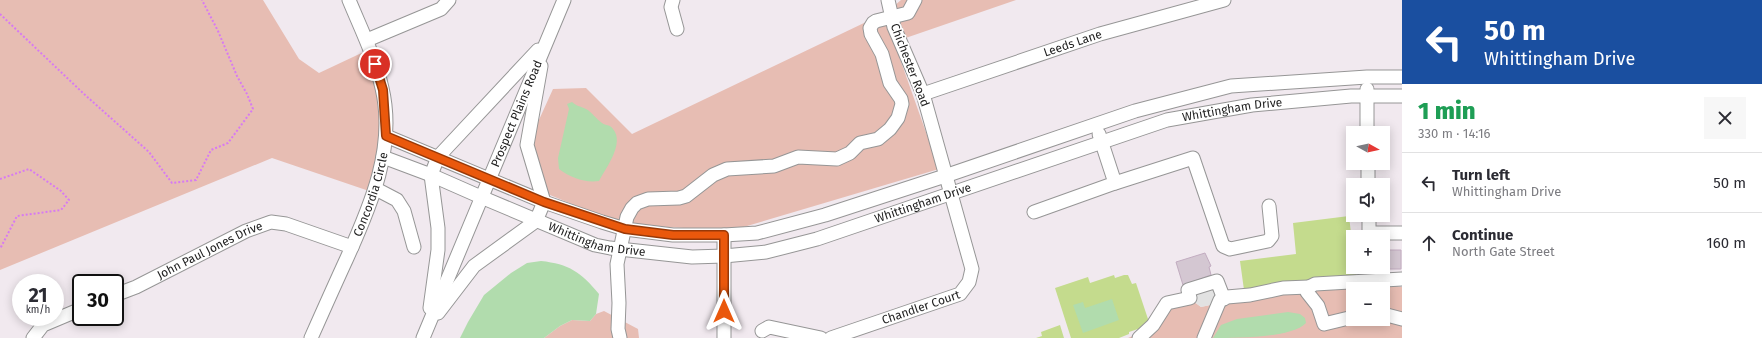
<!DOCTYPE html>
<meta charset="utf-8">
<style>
body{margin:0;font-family:"Fira Sans",sans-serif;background:#f7f7f7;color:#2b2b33;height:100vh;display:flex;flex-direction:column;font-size:15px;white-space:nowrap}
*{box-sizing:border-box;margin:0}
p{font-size:13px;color:#7c7c81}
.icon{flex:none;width:22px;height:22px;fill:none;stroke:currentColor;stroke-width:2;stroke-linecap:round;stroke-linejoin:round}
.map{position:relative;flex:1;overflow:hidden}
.side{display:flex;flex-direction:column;background:#fff;width:360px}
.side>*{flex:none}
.banner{background:#1a4fa0;color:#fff;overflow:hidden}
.needle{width:26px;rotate:98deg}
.controls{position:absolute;left:1346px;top:126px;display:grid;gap:8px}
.controls a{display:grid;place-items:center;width:44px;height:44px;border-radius:0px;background:#fff;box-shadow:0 2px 10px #0003;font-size:20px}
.speed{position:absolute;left:12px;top:274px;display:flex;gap:8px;font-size:20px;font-weight:700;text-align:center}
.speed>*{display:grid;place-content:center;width:52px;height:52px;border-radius:50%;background:#fff;box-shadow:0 2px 10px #0003;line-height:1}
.speed small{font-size:10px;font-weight:400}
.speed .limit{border:2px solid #111;border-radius:6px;background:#fff;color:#111}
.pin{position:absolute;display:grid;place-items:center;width:34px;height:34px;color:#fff;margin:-17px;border:2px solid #fff;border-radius:50%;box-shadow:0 1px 4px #0007}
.me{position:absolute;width:44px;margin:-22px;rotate:0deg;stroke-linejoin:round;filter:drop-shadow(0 0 3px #0008)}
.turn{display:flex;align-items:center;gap:14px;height:84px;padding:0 16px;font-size:18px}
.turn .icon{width:52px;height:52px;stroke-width:2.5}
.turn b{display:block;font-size:28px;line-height:34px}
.round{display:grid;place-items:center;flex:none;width:42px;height:42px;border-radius:0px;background:#f7f7f7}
.headline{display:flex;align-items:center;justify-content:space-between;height:68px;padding:0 16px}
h1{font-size:24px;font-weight:800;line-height:30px;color:#1e9e55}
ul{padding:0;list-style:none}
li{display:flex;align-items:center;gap:12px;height:60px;padding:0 16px;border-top:1px solid #e1e1e2}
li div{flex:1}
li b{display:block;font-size:15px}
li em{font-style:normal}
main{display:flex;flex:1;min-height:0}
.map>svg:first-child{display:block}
</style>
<main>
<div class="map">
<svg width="1402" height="338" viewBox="0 0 1402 338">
<rect width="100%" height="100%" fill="#f1e9ef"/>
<!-- grass -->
<g fill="#e7bdb3" fill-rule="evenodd">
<polygon points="0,0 263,0 299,59 319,73 370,49 384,117 372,192 272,158 0,270"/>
<polygon points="901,0 1016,0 894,42 939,169 730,231 621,224 540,191 528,144 553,89 586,88 632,134 887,12"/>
<path d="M 1395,286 L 1402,287 L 1402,338 L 1128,338 L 1154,327 L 1169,305 L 1193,301 L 1201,307 L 1233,300 L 1326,288 ZM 1353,289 L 1383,289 L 1383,319 L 1353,319 Z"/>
<polygon points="604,311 638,329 639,338 544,338 560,326 572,320 590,321 596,314"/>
</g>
<!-- pitch -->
<g fill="#c4db8d">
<polygon points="1349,216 1353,250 1353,267 1355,267 1356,275 1244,290 1240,261 1296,254 1293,223"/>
<polygon points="1114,275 1115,278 1124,275 1128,275 1132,284 1136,283 1150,325 1129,332 1129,334 1119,338 1071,338 1055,288 1088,277 1090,283"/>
<polygon points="1060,325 1064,338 1036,338 1042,336 1041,332"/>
</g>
<!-- parking -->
<polygon fill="#e2e2e2" points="1219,277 1219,303 1201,307 1193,301 1185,288"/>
<!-- water -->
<g fill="#b1dcad">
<path d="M 572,102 C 576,106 580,106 586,109 C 592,112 596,119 602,123 C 606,126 610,124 613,129 C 625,143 606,168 599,181 C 585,183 571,178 559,169 L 558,158 L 569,109 L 567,104 Z"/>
<path d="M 541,261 C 569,264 581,272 599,294 L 596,314 L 590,321 L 572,320 L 560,326 L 544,338 L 460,338 L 468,322 L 484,295 L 511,273 L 527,263 Z"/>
<polygon points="1112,299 1119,320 1083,333 1073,305 1083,302 1085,308"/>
<path d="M 1288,312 L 1300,314 L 1305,318 L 1306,323 C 1292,338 1236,338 1213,338 L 1221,325 L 1237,319 Z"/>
</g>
<!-- building -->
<g fill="#d4c7d2" stroke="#c2acc0">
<polygon points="1383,250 1401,250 1401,269 1362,269 1362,267 1383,267"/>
<polygon points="1205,253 1211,266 1209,267 1211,275 1183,285 1176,262"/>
</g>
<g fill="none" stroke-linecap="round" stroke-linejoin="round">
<defs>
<g id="minor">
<polyline points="673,0 671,7 677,29"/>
<polyline points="367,40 441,9 449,0"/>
<polyline points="1367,89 1367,133"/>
<path id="s1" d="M 923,94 L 1100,34 L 1224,0"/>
<polyline points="386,136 544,202 602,222 625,229 673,235 724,235 757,233 825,215 945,176 1135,111 1231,86 1367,77 1402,77"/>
<path id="s2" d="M 383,157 L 431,175 L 481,197 L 595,245 L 610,248 L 692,257 L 724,256 L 766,252 L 817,239 L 1167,120 L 1252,105 L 1351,96 L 1402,96"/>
<polyline points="1368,163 1368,185"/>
<polyline points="1115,183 1193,158 1223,246 1230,249 1268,241 1272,236 1269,206"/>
<polyline points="376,189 397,200 404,211 414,247"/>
<polyline points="1034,212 1115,183 1099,134"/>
<polyline points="1369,215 1369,233 1402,233"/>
<path id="s3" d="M 115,295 L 136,287 L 246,231 L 271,222 L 286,224 L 352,247"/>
<polyline points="430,308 438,250 438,228 431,175 438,157 538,50"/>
<polyline points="438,313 474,266 536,221 544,202 527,145 541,66"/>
<polyline points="1383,314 1402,319"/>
<polyline points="1353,317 1324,324 1318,306 1307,292 1309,287 1315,284 1402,279"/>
<polyline points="762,331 769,327 821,338"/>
<polyline points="33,338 43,325 81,309"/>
<path id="s4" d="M 311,338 C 323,311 335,284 347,258 C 371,205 396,147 382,88 C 375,57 361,29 349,0"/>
<path id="s5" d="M 423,338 L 564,0"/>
<polyline points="620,338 618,329 619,303 617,264 627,217 632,208 637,203 648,199 679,198 686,196 713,175 727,169 774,166 798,157 837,159 850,153 860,143 878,139 890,129 898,118 902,104 901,99 890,83 882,54 871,34 870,28 873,23 876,21 908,13 915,0"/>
<polyline points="724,338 724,235"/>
<path id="s6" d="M 831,338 L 960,294 L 969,282 L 972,269 L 923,94 L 894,27 L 888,0"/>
<polyline points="1139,338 1153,325 1167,303 1190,298 1188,290 1217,281 1224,299"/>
<polyline points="1204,338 1220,300 1227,297 1250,295 1283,288 1309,287"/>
</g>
</defs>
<!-- minor casing -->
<use href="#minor" stroke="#969696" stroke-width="15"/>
<!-- path -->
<g stroke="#d77af2" stroke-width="2" stroke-dasharray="2 2" stroke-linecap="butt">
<polyline points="0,14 84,94 149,152 172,183 196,180 211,150 228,143 253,109 247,94 237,76 218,31 202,0"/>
<polyline points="0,179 29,169 61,191 69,200 61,210 17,216 0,249"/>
</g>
<!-- minor -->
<use href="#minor" stroke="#fff" stroke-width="13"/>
</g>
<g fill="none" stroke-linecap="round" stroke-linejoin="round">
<defs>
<polyline id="route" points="375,64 383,90 386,136 544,202 625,229 673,235 724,235 724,311"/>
</defs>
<!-- route casing -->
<use href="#route" stroke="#983908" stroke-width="10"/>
<!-- route -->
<use href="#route" stroke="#ea580c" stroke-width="7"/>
</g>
<g text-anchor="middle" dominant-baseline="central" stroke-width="3.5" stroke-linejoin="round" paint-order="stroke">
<!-- street labels -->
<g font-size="12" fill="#222" stroke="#fff">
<text stroke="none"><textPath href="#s1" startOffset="158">Leeds Lane</textPath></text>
<text transform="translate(910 65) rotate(69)">Chichester Road</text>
<text stroke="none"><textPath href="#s2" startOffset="890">Whittingham Drive</textPath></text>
<text stroke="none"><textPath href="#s5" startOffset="243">Prospect Plains Road</textPath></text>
<text stroke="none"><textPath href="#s4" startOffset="156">Concordia Circle</textPath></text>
<text stroke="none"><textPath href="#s2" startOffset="566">Whittingham Drive</textPath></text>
<text stroke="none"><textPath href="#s2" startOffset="230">Whittingham Drive</textPath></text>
<text stroke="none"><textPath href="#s3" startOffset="105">John Paul Jones Drive</textPath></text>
<text stroke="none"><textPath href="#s6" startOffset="95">Chandler Court</textPath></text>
</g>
</g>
</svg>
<div class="controls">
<a><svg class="needle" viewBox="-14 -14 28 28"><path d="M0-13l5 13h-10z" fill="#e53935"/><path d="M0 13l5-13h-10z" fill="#7c7c81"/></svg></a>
<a><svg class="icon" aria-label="sound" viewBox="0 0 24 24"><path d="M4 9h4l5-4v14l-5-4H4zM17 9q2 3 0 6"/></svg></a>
<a>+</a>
<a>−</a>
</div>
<div class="speed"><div>21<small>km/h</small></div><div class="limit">30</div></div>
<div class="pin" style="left:375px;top:64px;background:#d93025"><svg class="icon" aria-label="arrive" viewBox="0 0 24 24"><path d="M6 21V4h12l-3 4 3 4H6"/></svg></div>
<svg class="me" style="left:724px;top:311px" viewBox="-20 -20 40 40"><path d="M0-17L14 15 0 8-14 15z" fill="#ea580c" stroke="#fff" stroke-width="4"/></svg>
</div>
<section class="side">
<div class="banner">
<div class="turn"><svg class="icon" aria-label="left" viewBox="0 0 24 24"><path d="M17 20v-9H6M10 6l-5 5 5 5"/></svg><div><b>50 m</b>Whittingham Drive</div></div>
</div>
<div class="headline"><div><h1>1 min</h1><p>330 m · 14:16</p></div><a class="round"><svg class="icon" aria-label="close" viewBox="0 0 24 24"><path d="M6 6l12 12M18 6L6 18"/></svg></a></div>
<ul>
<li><svg class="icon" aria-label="left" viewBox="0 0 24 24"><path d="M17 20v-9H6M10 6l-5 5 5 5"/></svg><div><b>Turn left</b><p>Whittingham Drive</p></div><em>50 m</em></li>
<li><svg class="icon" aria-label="ahead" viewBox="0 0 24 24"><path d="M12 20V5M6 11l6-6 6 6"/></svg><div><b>Continue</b><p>North Gate Street</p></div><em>160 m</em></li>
</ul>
</section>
</main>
